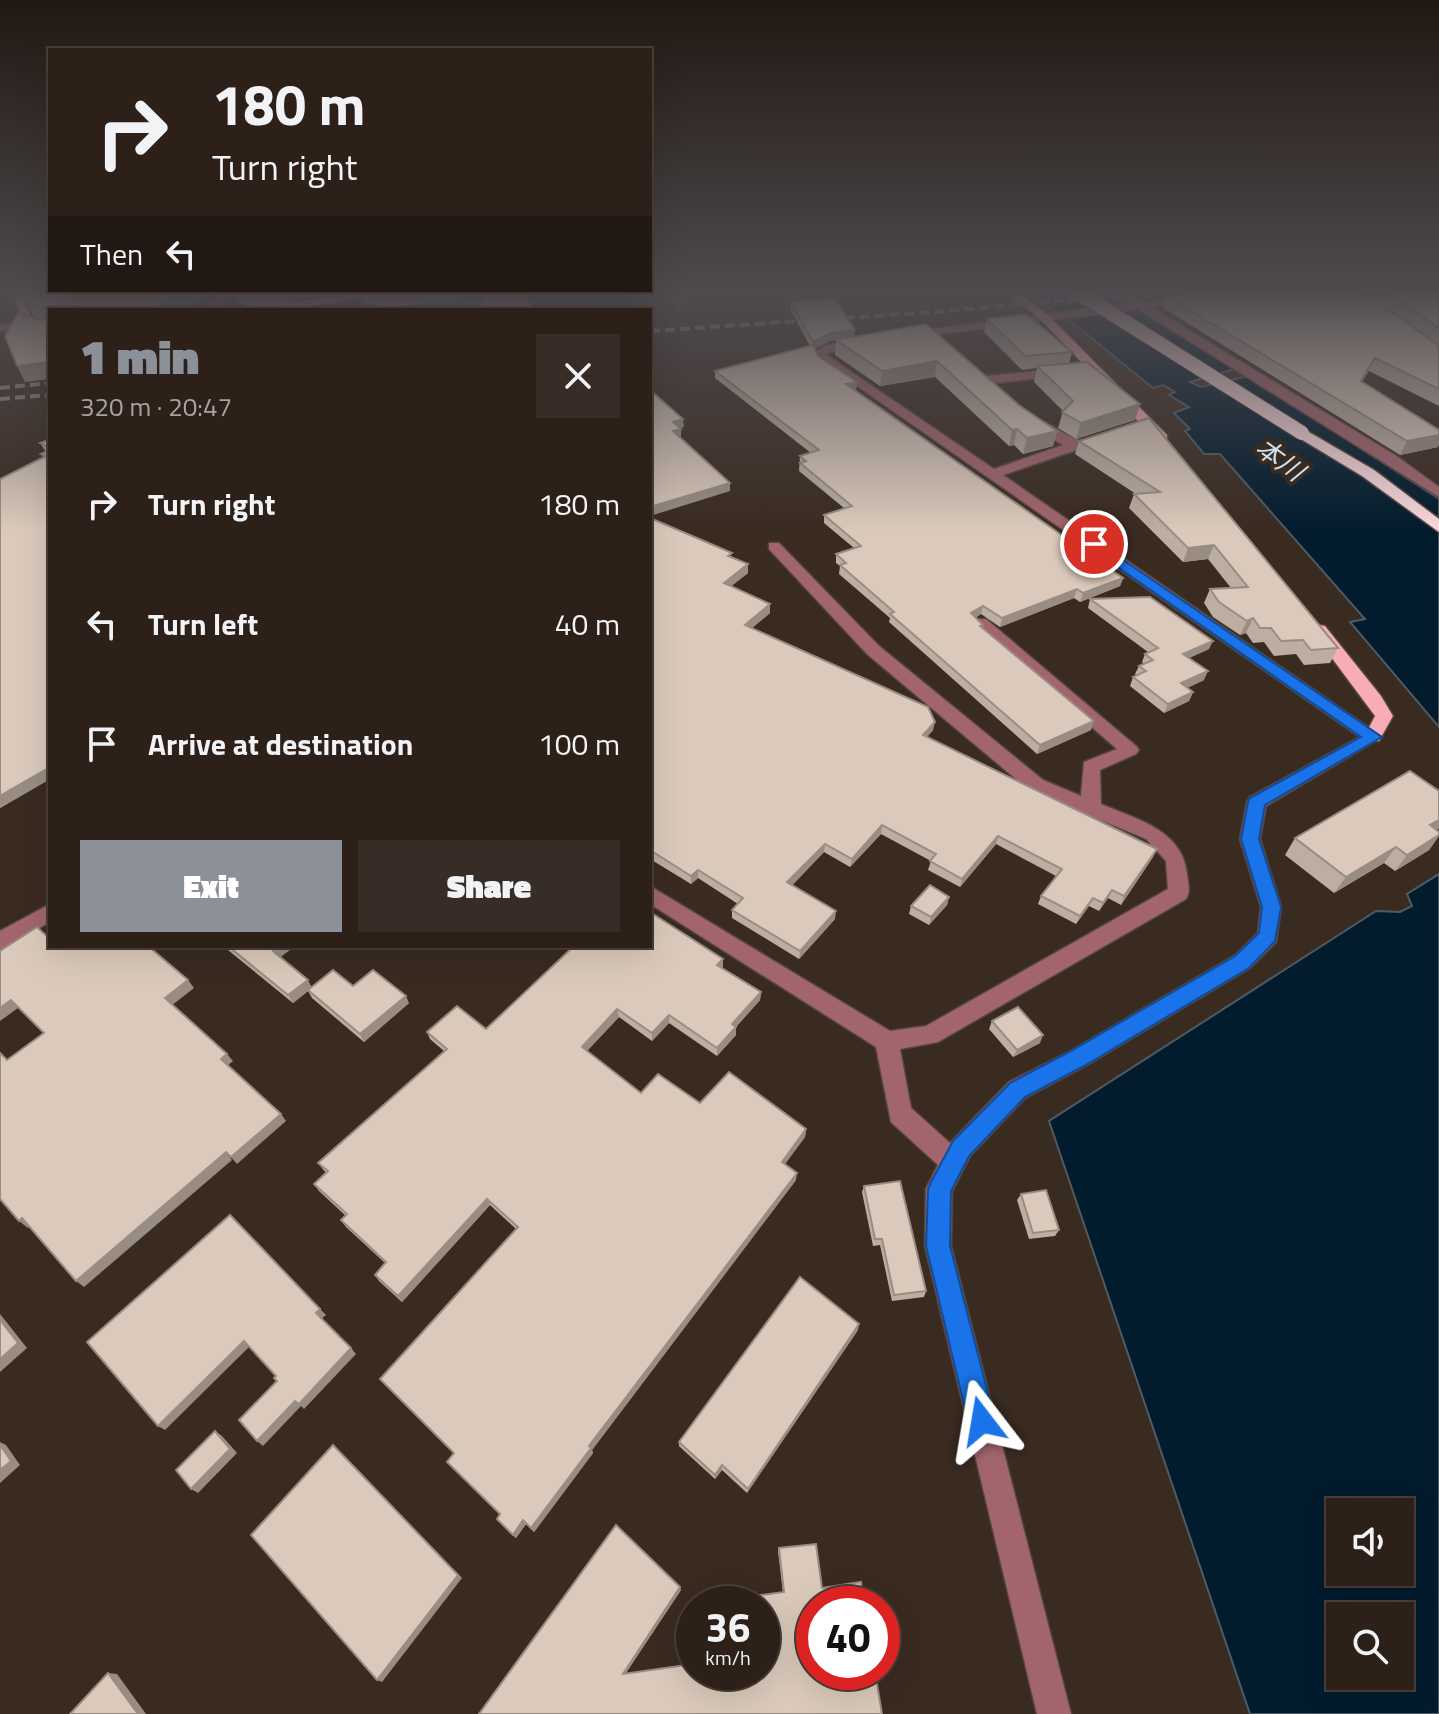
<!DOCTYPE html>
<meta charset="utf-8">
<style>
body{margin:0;font-family:"Titillium Web","Noto Sans JP",sans-serif;background:#382d26;color:#f1f3f6;height:100vh;display:flex;flex-direction:column;font-size:30px;white-space:nowrap}
*{box-sizing:border-box;margin:0}
p{font-size:26px;color:#a6a3a2}
.icon{flex:none;width:44px;height:44px;fill:none;stroke:currentColor;stroke-width:2;stroke-linecap:round;stroke-linejoin:round}
.map{position:relative;flex:1;overflow:hidden}
.drawer{position:absolute;left:48px;top:308px;width:604px;height:640px;display:flex;flex-direction:column;background:#2c2019;border-radius:0px;box-shadow:0 8px 32px #0002,0 0 0 2px #483e38}
.drawer>*{flex:none}
.guide{position:absolute;left:48px;top:48px;width:604px;height:244px;border-radius:0px;box-shadow:0 8px 32px #0002,0 0 0 2px #483e38;background:#2c2019;color:#f1f3f6;overflow:hidden}
.controls{position:absolute;left:1326px;top:1498px;display:grid;gap:16px}
.controls a{display:grid;place-items:center;width:88px;height:88px;border-radius:0px;background:#2c2019;box-shadow:0 8px 32px #0002,0 0 0 2px #483e38;font-size:40px}
.speed{position:absolute;left:676px;top:1586px;display:flex;gap:16px;font-size:40px;font-weight:700;text-align:center}
.speed>*{display:grid;place-content:center;width:104px;height:104px;border-radius:50%;background:#2c2019;box-shadow:0 8px 32px #0002,0 0 0 2px #483e38;line-height:1}
.speed small{font-size:20px;font-weight:400}
.speed .limit{border:12px solid #d22;background:#fff;color:#111}
.pin{position:absolute;display:grid;place-items:center;width:68px;height:68px;color:#fff;margin:-34px;border:4px solid #fff;border-radius:50%;box-shadow:0 2px 8px #0007}
.me{position:absolute;width:88px;margin:-44px;rotate:346deg;stroke-linejoin:round;filter:drop-shadow(0 0 6px #0008)}
.turn{display:flex;align-items:center;gap:28px;height:168px;padding:0 32px;font-size:36px}
.turn .icon{width:104px;height:104px;stroke-width:2.5}
.turn b{display:block;font-size:56px;line-height:68px}
.then{display:flex;align-items:center;height:76px;padding:0 32px;background:#0003;gap:16px;font-size:30px}
.round{display:grid;place-items:center;flex:none;width:84px;height:84px;border-radius:0px;background:#382d26}
.summary{display:flex;align-items:center;justify-content:space-between;height:136px;padding:0 32px}
h1{font-size:48px;font-weight:800;line-height:60px;color:#8c9099}
.primary-button{display:flex;gap:16px;margin-top:auto;padding:16px 32px}
.primary-button a{flex:1;height:92px;border-radius:0px;background:#8c9099;color:#fff;font-size:32px;font-weight:800;line-height:92px;text-align:center}
.primary-button a+a{background:#382d26;color:#f1f3f6}
ul{padding:0;list-style:none}
li{display:flex;align-items:center;gap:24px;height:120px;padding:0 32px}
li div{flex:1}
li b{display:block;font-size:30px}
li em{font-style:normal}
.map>svg:first-child{display:block}
</style>
<div class="map">
<svg width="1439" height="1714" viewBox="0 0 1439 1714">
<rect width="100%" height="100%" fill="#3a2b21"/>
<!-- green -->
<polygon fill="#1f623a" points="583,291 672,291 684,305 594,305"/>
<!-- water -->
<g fill="#021c2e" stroke="#4c5b66" stroke-width="2" fill-rule="evenodd">
<polygon points="1022,291 1107,291 1235,369 1190,382 1201,387 1248,376 1439,499 1439,727 1350,622 1365,619 1220,454 1204,454 1185,431 1190,429 1174,413 1189,407 1169,395 1175,392 1163,385 1153,388 1073,323"/>
<path d="M 1439,874 L 1439,1714 L 1250,1714 L 1049,1121 L 1376,911 L 1400,912 L 1412,906 L 1407,894 ZM 1340,1512 L 1400,1512 L 1400,1572 L 1340,1572 ZM 1340,1616 L 1400,1616 L 1400,1676 L 1340,1676 Z"/>
</g>
<g fill="none" stroke-linecap="round" stroke-linejoin="round">
<defs>
<g id="minor">
<polygon points="224,291 237,291 212,310 200,310"/>
<polygon points="1112,291 1125,291 1142,302 1192,298 1192,302 1188,303 1151,307 1395,455 1439,487 1439,497 1138,309 910,338 904,335 910,332 1129,303"/>
<polygon points="27,319 33,322 31,324 0,331 0,325"/>
<path d="M 863,339 L 867,340 L 867,344 L 827,353 L 828,356 L 994,469 L 1063,445 L 1027,424 L 1027,418 C 1047,417 1065,439 1085,441 L 1085,447 L 1003,475 L 1382,737 L 1266,806 L 1260,839 L 1281,907 L 1276,942 L 1250,968 L 1085,1066 L 1025,1098 L 970,1156 L 952,1191 L 951,1246 L 1071,1714 L 1037,1714 L 925,1246 L 926,1189 L 938,1165 L 891,1122 L 876,1047 L 650,904 L 650,886 L 890,1031 L 926,1026 L 1168,889 L 1166,861 L 1146,839 L 1029,790 L 867,654 L 769,549 L 769,543 L 779,543 L 879,646 L 1043,780 L 1081,796 L 1084,762 L 1117,749 L 974,625 L 974,619 L 986,619 L 1136,746 L 1139,750 L 1136,754 L 1100,770 L 1101,804 C 1136,819 1183,830 1187,874 C 1188,883 1191,891 1186,899 L 938,1042 L 900,1049 L 911,1108 L 950,1143 L 1009,1082 L 1069,1052 L 1234,956 L 1258,933 L 1261,907 L 1240,839 L 1247,802 L 1250,797 L 1360,737 L 817,358 L 815,352 L 826,345 Z"/>
<polygon points="1060,369 1064,370 1064,376 985,384 979,380 985,376"/>
<polygon points="50,904 50,922 0,951 0,931"/>
</g>
<g id="major">
<polygon points="13,291 23,291 32,320 50,326 50,333 23,324"/>
<polygon points="377,291 409,291 284,310 254,310 259,307"/>
<polygon points="1004,291 1016,291 1047,314 1167,435 1167,441 1157,441 1039,318"/>
<polygon points="1319,625 1325,626 1381,696 1393,716 1379,741 1367,741 1364,737 1375,716 1311,630"/>
</g>
<polygon id="highway" points="1302,428 1374,470 1439,519 1439,532 1362,476 1296,436 1296,430"/>
</defs>
<!-- minor casing -->
<use href="#minor" stroke="#55463d" stroke-width="3"/>
<!-- major casing -->
<use href="#major" stroke="#55463d" stroke-width="3"/>
<!-- highway casing -->
<use href="#highway" stroke="#55463d" stroke-width="3"/>
<!-- minor -->
<use href="#minor" fill="#a2656e" fill-rule="evenodd"/>
<!-- major -->
<use href="#major" fill="#f8acb6" fill-rule="evenodd"/>
<!-- highway -->
<use href="#highway" fill="#f8d8dc" fill-rule="evenodd"/>
<!-- rail -->
<g stroke="#958880" stroke-width="4" stroke-dasharray="10 5" stroke-linecap="butt">
<polyline points="650,331 935,312 1166,291"/>
<polyline points="0,388 50,383"/>
<polyline points="0,399 50,395"/>
</g>
<defs>
<polyline id="highway-bridge" points="1076,291 1302,433"/>
</defs>
<!-- highway-bridge casing -->
<use href="#highway-bridge" stroke="#55463d" stroke-width="16" stroke-linecap="butt"/>
<!-- highway-bridge -->
<use href="#highway-bridge" stroke="#f8d8dc" stroke-width="14"/>
</g>
<!-- wall -->
<g fill="#bcaea1">
<polygon points="30,291 122,291 120,297 124,297 126,291 211,291 180,310 50,310 25,382 34,318 27,302"/>
<polygon points="233,291 352,291 290,300 293,310 247,310 235,297"/>
<polygon points="358,291 522,291 534,310 364,310"/>
<polygon points="1136,291 1439,291 1439,406 1369,371 1362,382 1438,447 1400,455 1163,308 1166,296 1174,295 1147,298"/>
<polygon points="791,302 854,337 926,324 1019,405 1057,431 1053,446 1023,454 1014,445 1009,446 935,377 880,386 835,355 836,340 830,341 815,349 818,356 857,382 856,390 1123,578 1120,586 1080,602 1074,598 1000,627 981,614 975,618 982,628 1091,730 1037,754 889,622 890,618 839,574 840,566 836,563 836,554 854,548 824,523 824,515 844,508 799,471 800,456 811,453 715,378 715,371 810,346 790,309"/>
<polygon points="987,319 1072,352 1069,364 1135,420 1076,439 1058,428 1063,411 1034,382 1037,368 1022,370 984,332"/>
<polygon points="1149,418 1338,648 1330,663 1304,665 1296,654 1274,656 1264,642 1253,643 1246,633 1240,635 1213,617 1204,603 1210,589 1231,588 1208,559 1183,562 1129,508 1134,494 1136,494 1075,454 1079,441"/>
<polygon points="50,439 50,779 0,808 0,479 44,458 41,454 46,452 40,443"/>
<polygon points="650,518 748,564 748,573 731,586 770,604 770,613 752,628 933,730 927,737 1157,849 1153,857 1121,905 1108,898 1099,911 1089,906 1076,924 1038,904 1041,896 1056,876 996,844 960,887 928,870 931,861 881,834 850,867 824,852 792,885 835,919 799,959 732,918 732,910 738,904 698,878 691,884 650,859"/>
<polygon points="1090,599 1209,649 1189,658 1204,680 1187,688 1193,692 1189,701 1164,713 1130,686 1133,677 1137,676 1135,674 1139,666 1144,664 1142,662 1145,654 1148,652 1088,608"/>
<polygon points="1439,791 1439,828 1437,830 1439,832 1439,836 1429,850 1395,871 1384,863 1334,893 1285,855 1295,838"/>
<polygon points="949,897 947,905 929,925 909,914 911,906"/>
<polygon points="223,946 295,946 280,957 312,987 353,986 409,1003 364,1042 312,998 308,991 293,1003"/>
<polygon points="568,946 650,946 723,959 722,968 761,992 760,1000 736,1027 736,1035 717,1056 669,1023 652,1041 619,1017 587,1051 641,1093 700,1103 806,1129 805,1137 785,1164 796,1180 592,1450 593,1453 534,1532 526,1524 516,1538 497,1519 500,1515 454,1453 516,1229 490,1205 402,1302 379,1281 375,1275 385,1263 346,1227 341,1220 346,1216 319,1191 314,1184 326,1173 318,1163 444,1051 430,1039 427,1032 486,1029 571,948"/>
<polygon points="992,1021 1040,1043 1013,1057 989,1029"/>
<polygon points="864,1186 926,1291 924,1297 892,1301 880,1245 873,1246 862,1192"/>
<polygon points="1021,1194 1059,1230 1055,1236 1029,1239 1017,1200"/>
<polygon points="858,1330 747,1493 722,1470 715,1479 679,1446 679,1442"/>
<polygon points="779,1548 822,1588 882,1714 479,1714 681,1590 626,1673 762,1672 762,1604 746,1604 746,1597 783,1593 778,1551"/>
</g>
<!-- shaded-wall -->
<g fill="#998d83">
<polygon points="111,291 122,291 116,310 109,297"/>
<polygon points="181,291 211,291 180,310 150,310"/>
<polygon points="249,291 352,291 290,300 293,310 252,307 248,292"/>
<polygon points="672,291 699,291 672,296"/>
<polygon points="1149,291 1200,291 1147,298"/>
<polygon points="482,295 484,310 384,310"/>
<polygon points="377,304 378,310 366,310 365,306"/>
<polygon points="855,330 854,338 830,341 813,350 813,342 830,333"/>
<polygon points="937,361 935,377 880,386 882,371"/>
<polygon points="50,362 50,379 25,382 17,366"/>
<polygon points="857,382 856,390 846,384"/>
<polygon points="1140,404 1135,420 1076,439 1081,423"/>
<polygon points="683,419 684,427 673,430 673,422"/>
<polygon points="681,429 681,437 673,439 673,431"/>
<polygon points="1017,429 1014,445 1009,446 1012,430"/>
<polygon points="1057,431 1053,446 1023,454 1027,438"/>
<polygon points="1439,435 1439,445 1438,447 1400,455 1407,441"/>
<polygon points="730,483 730,491 650,516 650,507"/>
<polygon points="1214,545 1208,559 1183,562 1188,548"/>
<polygon points="748,564 748,573 724,592 724,583"/>
<polygon points="1123,578 1120,586 1080,602 1083,593"/>
<polygon points="1077,589 1074,598 1000,627 1002,618"/>
<polygon points="770,604 770,613 745,633 745,625"/>
<polygon points="983,606 981,614 969,622 971,613"/>
<polygon points="1253,618 1246,633 1240,635 1247,621"/>
<polygon points="1213,641 1209,649 1180,662 1183,654"/>
<polygon points="1208,671 1204,680 1178,692 1181,683"/>
<polygon points="1193,692 1189,701 1164,713 1168,704"/>
<polygon points="1094,721 1091,730 1037,754 1040,745"/>
<polygon points="935,722 933,730 921,744 923,735"/>
<polygon points="50,767 50,779 0,808 0,796"/>
<polygon points="1439,820 1439,828 1417,842 1430,825"/>
<polygon points="882,825 881,834 850,867 852,859"/>
<polygon points="1439,835 1429,850 1395,871 1407,855"/>
<polygon points="998,836 996,844 960,887 962,879"/>
<polygon points="825,844 824,852 787,891 787,882"/>
<polygon points="1396,847 1384,863 1334,893 1346,877"/>
<polygon points="1157,849 1153,857 1121,905 1124,896"/>
<polygon points="698,870 698,878 691,884 691,876"/>
<polygon points="1112,890 1108,898 1099,911 1103,903"/>
<polygon points="949,897 947,905 929,925 931,917"/>
<polygon points="1093,898 1089,906 1076,924 1080,916"/>
<polygon points="836,911 835,919 799,959 800,951"/>
<polygon points="280,946 295,946 278,959 273,951"/>
<polygon points="723,959 723,967 717,973 717,965"/>
<polygon points="188,980 194,988 171,1006 165,998"/>
<polygon points="308,980 312,988 293,1003 288,995"/>
<polygon points="761,992 760,1000 736,1027 736,1035 717,1056 717,1048 732,1024"/>
<polygon points="406,996 409,1003 364,1042 360,1034"/>
<polygon points="11,1000 18,1008 0,1021 0,1008"/>
<polygon points="617,1009 619,1017 583,1055 582,1047"/>
<polygon points="669,1015 669,1023 652,1041 652,1033"/>
<polygon points="1043,1035 1040,1043 1013,1057 1017,1050"/>
<polygon points="227,1054 233,1061 226,1067 221,1059"/>
<polygon points="281,1114 286,1121 237,1164 231,1157"/>
<polygon points="806,1129 805,1137 781,1169 782,1162"/>
<polygon points="226,1152 232,1160 84,1287 76,1281"/>
<polygon points="797,1173 796,1180 592,1450 593,1453 534,1532 531,1528 589,1446"/>
<polygon points="487,1199 490,1205 402,1302 398,1296"/>
<polygon points="22,1218 31,1225 28,1228 19,1221"/>
<polygon points="320,1309 326,1315 321,1319 316,1313"/>
<polygon points="0,1314 27,1348 0,1372"/>
<polygon points="859,1324 858,1330 747,1493 748,1489"/>
<polygon points="244,1341 250,1346 165,1430 158,1426"/>
<polygon points="351,1348 356,1354 304,1409 301,1406 263,1446 257,1441 295,1401"/>
<polygon points="215,1431 222,1436 237,1453 198,1493 191,1489"/>
<polygon points="0,1442 6,1445 20,1465 0,1483"/>
<polygon points="333,1445 462,1578 382,1682 377,1680"/>
<polygon points="722,1465 722,1470 715,1479 715,1475"/>
<polygon points="523,1520 526,1524 516,1538 513,1535"/>
<polygon points="680,1587 681,1590 624,1675 623,1674"/>
<polygon points="108,1673 117,1674 146,1714 138,1714"/>
</g>
<!-- building -->
<g fill="#dbcabb" stroke="#998d83" stroke-width="2">
<polygon points="30,291 111,291 109,297 124,297 126,291 181,291 150,310 50,310 50,362 17,366 5,336 18,313 42,320 46,318 45,309 27,302 26,298"/>
<polygon points="239,291 249,291 248,292 249,298 289,296 287,310 256,310"/>
<polygon points="359,291 522,291 534,310 485,310 482,295 380,310 377,304 365,306"/>
<polygon points="1198,291 1356,291 1402,319 1439,346 1439,389 1375,358 1361,381 1439,430 1439,435 1407,441 1166,296"/>
<polygon points="1384,291 1439,291 1439,329 1412,308"/>
<polygon points="834,298 855,330 830,333 813,342 791,302"/>
<polygon points="1026,314 1072,352 1025,356 987,319"/>
<polygon points="926,324 1019,405 1057,431 1027,438 1017,429 1012,430 937,361 882,371 836,340"/>
<polygon points="813,345 818,356 857,382 846,384 1123,578 1083,593 1077,589 1002,618 983,606 971,613 983,625 980,626 1094,721 1040,745 890,614 894,612 840,565 846,563 836,554 861,546 824,515 852,506 800,463 806,461 800,456 819,450 715,371"/>
<polygon points="1087,362 1140,404 1081,423 1062,412 1073,401 1037,366"/>
<polygon points="650,390 683,419 673,422 681,429 673,431 730,483 650,507"/>
<polygon points="1149,418 1338,648 1311,650 1303,640 1281,641 1271,628 1260,628 1253,618 1247,621 1219,602 1210,589 1248,587 1214,545 1188,548 1134,494 1160,492 1079,441"/>
<polygon points="50,439 50,448 40,443"/>
<polygon points="50,450 50,767 0,796 0,479 46,456 41,454"/>
<polygon points="650,518 732,553 728,556 748,564 724,583 770,604 745,625 928,707 935,722 923,735 1157,849 1124,896 1112,890 1103,903 1093,898 1080,916 1041,896 1062,869 998,836 962,879 930,861 936,854 882,825 852,859 825,844 787,882 836,911 800,951 732,910 743,898 698,870 691,876 650,850"/>
<polygon points="1150,597 1213,641 1183,654 1208,671 1181,683 1193,692 1168,704 1133,677 1146,671 1139,666 1153,660 1145,654 1158,648 1090,599"/>
<polygon points="1410,771 1439,791 1439,820 1430,825 1439,832 1439,835 1407,855 1396,847 1346,877 1295,838"/>
<polygon points="930,885 949,897 931,917 911,906"/>
<polygon points="650,912 723,959 717,965 761,992 732,1024 736,1027 717,1048 669,1015 652,1033 617,1009 582,1047 641,1093 658,1074 700,1103 729,1072 806,1129 782,1162 797,1173 589,1446 591,1448 531,1528 523,1520 513,1535 497,1519 500,1514 447,1462 454,1453 380,1379 518,1227 487,1199 398,1296 375,1275 386,1262 341,1220 347,1214 314,1184 328,1171 318,1163 447,1049 427,1032 457,1006 486,1029 574,946 650,946"/>
<polygon points="37,927 50,939 50,946 148,946 188,980 165,998 227,1054 221,1059 281,1114 231,1157 226,1152 76,1281 22,1218 19,1221 0,1199 0,1053 7,1060 44,1033 11,1000 0,1008 0,951"/>
<polygon points="228,946 280,946 273,951 308,980 288,995"/>
<polygon points="333,970 353,986 373,970 406,996 360,1034 308,990"/>
<polygon points="1018,1007 1043,1035 1017,1050 992,1021"/>
<polygon points="900,1181 926,1291 894,1295 882,1239 875,1239 864,1186"/>
<polygon points="1046,1190 1059,1230 1033,1233 1021,1194"/>
<polygon points="230,1215 320,1309 316,1313 351,1348 299,1404 295,1401 257,1441 239,1420 277,1381 274,1378 276,1376 244,1341 158,1426 87,1342"/>
<polygon points="800,1277 859,1324 748,1489 722,1465 715,1475 679,1442"/>
<polygon points="0,1320 18,1343 0,1359"/>
<polygon points="215,1431 230,1449 191,1489 176,1470"/>
<polygon points="0,1445 11,1461 0,1470"/>
<polygon points="333,1445 458,1575 377,1680 251,1535"/>
<polygon points="616,1525 680,1587 623,1674 694,1664 694,1672 762,1672 762,1604 747,1604 746,1597 784,1592 779,1548 816,1544 822,1588 861,1582 864,1604 814,1604 814,1672 875,1672 882,1714 479,1714"/>
<polygon points="108,1673 138,1714 70,1714"/>
</g>
<!-- sky -->
<linearGradient id="sky" x2="0" y2="1"><stop stop-color="#201812"/><stop offset="0.55" stop-color="#4f4a4e"/><stop offset="1" stop-color="#4f4a4e" stop-opacity="0"/></linearGradient>
<rect width="1439" height="531" fill="url(#sky)"/>
<!-- route -->
<polygon fill="#1a73e8" stroke="#114b97" stroke-width="2" points="1094,540 1382,737 1265,805 1259,839 1281,907 1275,941 1249,968 1084,1066 1025,1097 969,1156 951,1191 950,1246 995,1421 991,1431 982,1435 972,1431 968,1421 926,1246 928,1189 931,1182 953,1141 1010,1083 1069,1052 1235,956 1259,933 1262,907 1241,839 1248,802 1250,798 1361,737 1089,547 1087,544"/>
<g text-anchor="middle" dominant-baseline="central" stroke-width="8" stroke-linejoin="round" paint-order="stroke">
<!-- far-water labels -->
<g font-size="26" font-style="italic" fill="#cde1f0" stroke="#3a2b21">
<text transform="translate(1280 459) rotate(36)">本川</text>
</g>
</g>
</svg>
<div class="controls">
<a><svg class="icon" aria-label="sound" viewBox="0 0 24 24"><path d="M4 9h4l5-4v14l-5-4H4zM17 9q2 3 0 6"/></svg></a>
<a><svg class="icon" aria-label="search" viewBox="0 0 24 24"><circle cx="10" cy="10" r="6"/><path d="M15 15l6 6"/></svg></a>
</div>
<div class="speed"><div>36<small>km/h</small></div><div class="limit">40</div></div>
<div class="pin" style="left:1094px;top:544px;background:#d93025"><svg class="icon" aria-label="arrive" viewBox="0 0 24 24"><path d="M6 21V4h12l-3 4 3 4H6"/></svg></div>
<svg class="me" style="left:982px;top:1421px" viewBox="-20 -20 40 40"><path d="M0-17L14 15 0 8-14 15z" fill="#1a73e8" stroke="#fff" stroke-width="4"/></svg>
<div class="guide">
<div class="turn"><svg class="icon" aria-label="right" viewBox="0 0 24 24"><path d="M7 20v-9h11M14 6l5 5-5 5"/></svg><div><b>180 m</b>Turn right</div></div>
<div class="then">Then<svg class="icon" aria-label="left" viewBox="0 0 24 24"><path d="M17 20v-9H6M10 6l-5 5 5 5"/></svg></div>
</div>
<section class="drawer">
<div class="summary"><div><h1>1 min</h1><p>320 m · 20:47</p></div><a class="round"><svg class="icon" aria-label="close" viewBox="0 0 24 24"><path d="M6 6l12 12M18 6L6 18"/></svg></a></div>
<ul>
<li><svg class="icon" aria-label="right" viewBox="0 0 24 24"><path d="M7 20v-9h11M14 6l5 5-5 5"/></svg><div><b>Turn right</b></div><em>180 m</em></li>
<li><svg class="icon" aria-label="left" viewBox="0 0 24 24"><path d="M17 20v-9H6M10 6l-5 5 5 5"/></svg><div><b>Turn left</b></div><em>40 m</em></li>
<li><svg class="icon" aria-label="arrive" viewBox="0 0 24 24"><path d="M6 21V4h12l-3 4 3 4H6"/></svg><div><b>Arrive at destination</b></div><em>100 m</em></li>
</ul>
<div class="primary-button"><a>Exit</a><a>Share</a></div>
</section>
</div>
